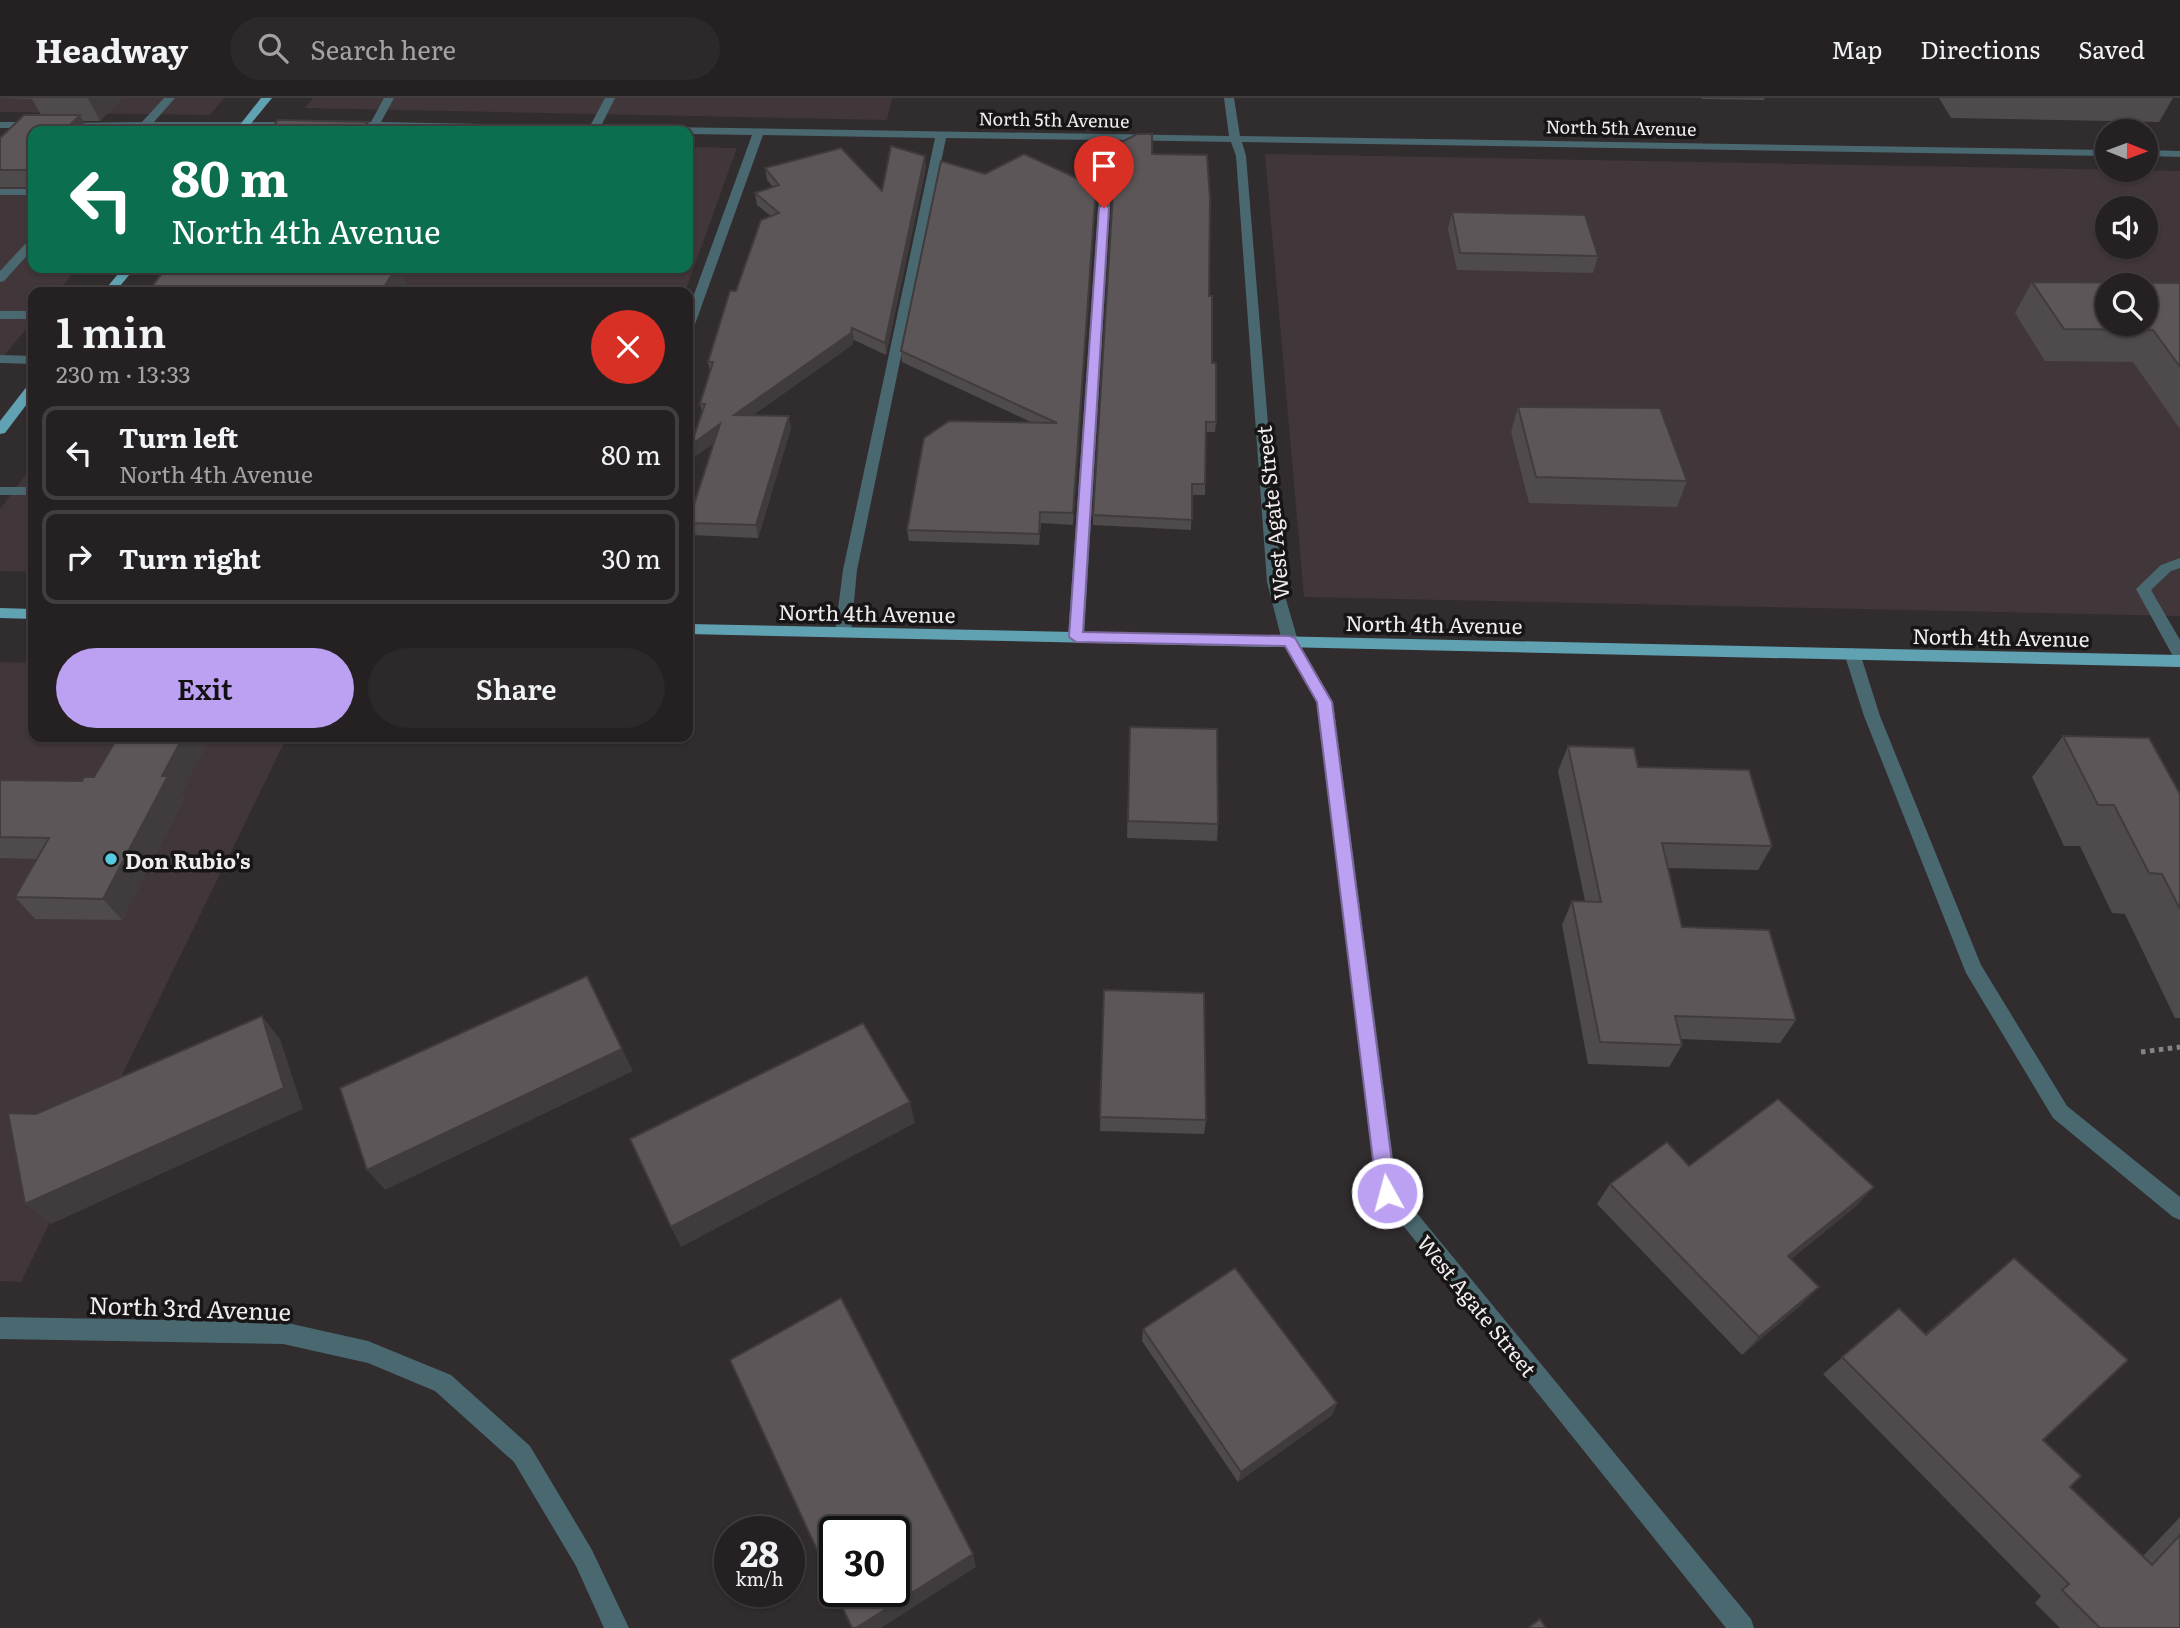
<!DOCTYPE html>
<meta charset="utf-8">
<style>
body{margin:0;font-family:Literata,serif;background:#2d292a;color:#f1f3f6;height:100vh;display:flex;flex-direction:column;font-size:26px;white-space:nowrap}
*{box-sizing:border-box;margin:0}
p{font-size:23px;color:#a3a3a5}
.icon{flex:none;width:38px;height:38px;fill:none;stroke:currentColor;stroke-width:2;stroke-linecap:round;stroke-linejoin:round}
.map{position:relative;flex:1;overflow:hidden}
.panel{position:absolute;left:28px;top:189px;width:665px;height:455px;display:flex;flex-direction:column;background:#252122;border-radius:14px;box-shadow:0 2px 5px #0004,0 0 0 2px #423e40}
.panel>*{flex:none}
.top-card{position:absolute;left:28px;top:28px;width:665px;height:147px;border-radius:14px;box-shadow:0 2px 5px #0004,0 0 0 2px #423e40;background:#0b6e4f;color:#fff;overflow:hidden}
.needle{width:46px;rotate:91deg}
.fabs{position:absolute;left:2095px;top:21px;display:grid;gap:14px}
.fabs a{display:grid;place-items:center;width:63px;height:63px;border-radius:50%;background:#252122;box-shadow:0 2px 5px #0004,0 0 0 2px #423e40;font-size:35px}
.speed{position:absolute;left:714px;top:1418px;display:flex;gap:14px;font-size:35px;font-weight:700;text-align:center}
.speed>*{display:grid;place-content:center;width:91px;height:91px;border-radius:50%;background:#252122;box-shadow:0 2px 5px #0004,0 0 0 2px #423e40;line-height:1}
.speed small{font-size:18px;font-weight:400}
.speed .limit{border:4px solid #111;border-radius:10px;background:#fff;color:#111}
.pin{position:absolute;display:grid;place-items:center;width:60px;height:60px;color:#fff;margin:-72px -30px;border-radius:50% 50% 50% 0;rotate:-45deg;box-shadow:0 0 7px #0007}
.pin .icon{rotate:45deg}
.me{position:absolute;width:77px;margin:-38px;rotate:353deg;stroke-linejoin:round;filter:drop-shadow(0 0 5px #0008)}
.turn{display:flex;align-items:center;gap:24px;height:147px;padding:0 28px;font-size:32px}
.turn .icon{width:91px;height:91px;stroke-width:2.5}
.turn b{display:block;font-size:49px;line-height:60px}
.round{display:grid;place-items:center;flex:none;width:74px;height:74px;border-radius:37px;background:#2d292a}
.overview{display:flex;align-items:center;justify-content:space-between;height:119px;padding:0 28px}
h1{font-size:42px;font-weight:600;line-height:52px}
.action{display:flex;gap:14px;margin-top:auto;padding:14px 28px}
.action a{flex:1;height:80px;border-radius:42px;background:#bca0f2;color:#111;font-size:28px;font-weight:600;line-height:80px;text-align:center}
.action a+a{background:#2d292a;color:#f1f3f6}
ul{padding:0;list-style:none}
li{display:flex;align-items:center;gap:21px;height:94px;margin:0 14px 10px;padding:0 14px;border:4px solid #423e40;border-radius:14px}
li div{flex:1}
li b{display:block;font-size:26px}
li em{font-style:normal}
header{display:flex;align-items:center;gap:42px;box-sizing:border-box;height:98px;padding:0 35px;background:#252122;border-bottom:2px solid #423e40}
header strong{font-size:33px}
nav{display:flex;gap:38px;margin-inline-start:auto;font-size:24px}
.search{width:490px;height:63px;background:#2d292a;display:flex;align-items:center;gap:18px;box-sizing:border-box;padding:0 24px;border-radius:38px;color:#a3a3a5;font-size:26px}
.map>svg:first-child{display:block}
</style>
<header>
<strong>Headway</strong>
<div class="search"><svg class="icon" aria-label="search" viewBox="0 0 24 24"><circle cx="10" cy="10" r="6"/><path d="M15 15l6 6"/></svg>Search here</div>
<nav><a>Map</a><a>Directions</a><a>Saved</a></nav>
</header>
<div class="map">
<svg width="2180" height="1530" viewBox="0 0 2180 1530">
<rect width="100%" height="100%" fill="#312c2e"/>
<!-- built -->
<g fill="#41363a" fill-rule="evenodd">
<polygon points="0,0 224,0 210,17 0,14"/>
<polygon points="313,0 892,0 887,22 305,10"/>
<polygon points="0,44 33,44 33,170 78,170 57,194 33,194 33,223 0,262"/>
<polygon points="688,49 737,50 685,194 164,194 183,170 688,170"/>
<path d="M 1265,56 L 2180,73 L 2180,518 L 1304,499 ZM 2107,110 L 2146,110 L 2146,149 L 2107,149 ZM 2107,187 L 2146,187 L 2146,226 L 2107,226 Z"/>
<polygon points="33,367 33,474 0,473 0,411"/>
<polygon points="0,564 33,565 33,639 287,639 21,1184 0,1183"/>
</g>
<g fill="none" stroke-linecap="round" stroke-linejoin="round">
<!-- path -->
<polyline stroke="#878284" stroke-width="5" stroke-dasharray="4.5 4.5" stroke-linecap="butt" points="2141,954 2180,949"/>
<!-- minor -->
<g fill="#4a6870" fill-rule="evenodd">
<polygon points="164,0 175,0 154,24 297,24 302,27 297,30 63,31 58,28 63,25 142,24"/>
<polygon points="384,0 394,0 381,24 590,28 605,0 615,0 601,28 1229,38 1224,0 1234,0 1240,38 2107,52 2107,58 1242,44 1246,58 1281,484 1298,543 1333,604 1397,1091 1751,1521 1754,1530 1726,1530 1377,1095 1317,604 1282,543 1267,484 1236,58 1231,44 1114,42 1084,539 1076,544 1068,539 1103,42 946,40 857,472 851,534 843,539 835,534 843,472 935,40 763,37 694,229 688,233 688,213 752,37 688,36 688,33 374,31 346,30 341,27 346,24 371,24"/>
<polygon points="0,24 35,24 40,27 35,30 0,30"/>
<polygon points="2146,52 2180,53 2180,59 2146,58"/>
<rect x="0" y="91" width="33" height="6"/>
<polygon points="33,140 33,151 4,183 0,184 0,173 29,142"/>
<rect x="0" y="213" width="33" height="8"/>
<polygon points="0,257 33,258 33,266 0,265"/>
<rect x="0" y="389" width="33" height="8"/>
<polygon points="2180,460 2180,470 2171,473 2151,492 2180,542 2180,561 2174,560 2136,491 2161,467"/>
<polygon points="1852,550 1860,555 1880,618 1981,867 2067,1008 2180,1099 2180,1122 2173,1119 2053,1020 1966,875 1864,618 1844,555"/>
<polygon points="0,1219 283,1224 368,1243 451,1277 530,1348 592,1452 629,1530 604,1530 576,1468 514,1364 435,1293 368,1265 283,1246 0,1241"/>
</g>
<!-- major -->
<g fill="#60a2b2" fill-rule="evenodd">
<polygon points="261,0 272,0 245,33 235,33"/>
<polygon points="123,170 135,170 115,194 103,194"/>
<polygon points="33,286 33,298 5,335 0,336 0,323 28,287"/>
<polygon points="0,510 33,511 33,521 0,520"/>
<polygon points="688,526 2180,557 2180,569 688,536"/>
</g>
</g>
<!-- wall -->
<g fill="#4f4a4c">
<polygon points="0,0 122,0 100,23 83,23 33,33 33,89 0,89 0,40 41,17 32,1"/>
<polygon points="1701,0 1765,0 1764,2 1702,1"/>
<polygon points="1939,0 2173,0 2159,24 1951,20"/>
<polygon points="1152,56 1209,198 1216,324 1215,334 1206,334 1205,397 1192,397 1191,432 1093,427 1093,417"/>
<polygon points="926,69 886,257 854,242 852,247 753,317 791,330 758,440 691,437 688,425 714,345 694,359 702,313 700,306 710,273 708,264 736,193 771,118 757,107 755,95 773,89 767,82 765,70 882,93"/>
<polygon points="985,76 1096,99 1073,427 1041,425 1039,447 909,443 907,432 1033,325 902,264 901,253"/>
<polygon points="1452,114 1598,158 1593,175 1457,172 1448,131"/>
<polygon points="2032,184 2180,185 2180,331 2133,264 2045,263 2015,215"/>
<polygon points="1518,309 1687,383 1677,409 1529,405 1511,334"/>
<polygon points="1130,629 1218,726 1217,743 1127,740"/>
<polygon points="2063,638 2180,696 2180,920 2175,920 2125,816 2112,815 2080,748 2064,748 2032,679"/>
<polygon points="118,639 210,639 181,696 184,700 122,822 35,821 15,799 37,761 0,760 0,682 82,683 94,679"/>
<polygon points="1568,648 1638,669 1772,748 1758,772 1668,770 1682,829 1796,922 1780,945 1681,941 1682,947 1669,969 1588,966 1562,827 1572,803 1585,803 1558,673"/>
<polygon points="1104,892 1206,1022 1204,1036 1100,1033"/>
<polygon points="1689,1068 1874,1089 1855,1109 1791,1161 1801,1207 1742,1257 1597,1106 1610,1086"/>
<polygon points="2014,1160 2043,1342 2070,1389 2143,1458 2180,1419 2180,1530 2060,1530 2035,1505 2041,1498 1823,1276 1899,1210 1925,1236"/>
<polygon points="1143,1231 1337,1305 1332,1317 1238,1384 1142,1243"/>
</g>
<!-- shaded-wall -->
<g fill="#403c3e">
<polygon points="88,0 122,0 100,23"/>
<polygon points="80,17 88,33 64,33"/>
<polygon points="368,24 371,33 361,33"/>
<polygon points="925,58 926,69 886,257 885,245"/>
<polygon points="33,65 33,85 26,72"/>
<polygon points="1096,89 1096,99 1073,427 1073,415"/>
<polygon points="396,170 401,170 410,193 410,194 381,194"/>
<polygon points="852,230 854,242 852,247 736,329 734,317"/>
<polygon points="789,318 791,330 758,440 756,427"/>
<polygon points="720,326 723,339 694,359 691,347"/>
<polygon points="183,639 210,639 181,696 184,700 122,822 103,801 162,678"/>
<polygon points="262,918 280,941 303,1011 51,1126 25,1106"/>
<polygon points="622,951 633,973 385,1092 367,1072"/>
<polygon points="910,1004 915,1025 681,1149 671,1129"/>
<polygon points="1874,1089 1855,1109 1771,1177 1788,1158"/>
<polygon points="1819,1189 1801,1207 1742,1257 1759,1239"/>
<polygon points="1337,1305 1332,1317 1238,1384 1241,1374"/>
<polygon points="973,1456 976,1469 881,1530 856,1530"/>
</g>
<!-- building -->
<g fill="#5c5658" stroke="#403c3e" stroke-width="2" fill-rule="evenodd">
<polygon points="24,17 80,17 64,33 33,33 33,65 26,72 0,72 0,40"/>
<polygon points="278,22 368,24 361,33 270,33"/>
<polygon points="1137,36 1152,36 1152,56 1207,57 1210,101 1209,198 1212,198 1212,265 1216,265 1216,324 1206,324 1205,386 1192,386 1192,422 1093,417 1116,47"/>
<polygon points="891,48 925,58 885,245 852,230 851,235 734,317 789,318 756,427 688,425 720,326 691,347 705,306 700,306 713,264 708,264 730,193 736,193 761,122 779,115 755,95 779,87 765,70 841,50 882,93"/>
<polygon points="1024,56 1096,89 1073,415 1040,414 1039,436 907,432 924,340 949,323 1057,325 901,253 941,63 985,76"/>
<polygon points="1452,114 1585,117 1598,158 1460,155"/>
<polygon points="166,170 396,170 381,194 148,194"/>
<path d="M 2032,184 L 2180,185 L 2180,269 L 2153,232 L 2064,231 ZM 2107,187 L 2146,187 L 2146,226 L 2107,226 Z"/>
<polygon points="1518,309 1660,310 1687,383 1536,379"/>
<polygon points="1130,629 1217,631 1218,726 1128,723"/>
<polygon points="2063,638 2149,640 2180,696 2180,811 2162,776 2149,775 2114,707 2098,707"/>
<polygon points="118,639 183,639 162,678 168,678 103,801 15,799 49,740 0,739 0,682 82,683 84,679 94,679"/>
<polygon points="1568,648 1634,650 1638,669 1749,672 1772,748 1662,745 1682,829 1769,832 1796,922 1675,918 1682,947 1600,944 1572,803 1601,804"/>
<polygon points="587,878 622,951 367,1072 340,990"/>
<polygon points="1104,892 1204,895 1206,1022 1100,1019"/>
<polygon points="262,918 284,990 25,1106 8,1015 36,1016"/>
<polygon points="863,925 910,1004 671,1129 630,1041"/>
<polygon points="1778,1001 1874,1089 1788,1158 1819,1189 1759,1239 1610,1086 1667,1044 1689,1068"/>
<polygon points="2014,1160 2128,1262 2043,1342 2081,1378 2070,1389 2152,1467 2180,1437 2180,1530 2100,1530 2062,1492 2069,1486 1842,1259 1899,1210 1926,1237"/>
<polygon points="1235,1170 1337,1305 1241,1374 1143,1231"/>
<polygon points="841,1200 973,1456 856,1530 852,1530 835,1493 894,1493 894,1433 835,1433 835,1491 730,1262"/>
<polygon points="1540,1521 1546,1530 1528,1530"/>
</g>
<!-- route -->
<polygon fill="#bca0f2" stroke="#7a689d" stroke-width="2" points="1104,106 1109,110 1083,534 1290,538 1295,540 1332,604 1396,1095 1393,1101 1387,1104 1380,1101 1377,1095 1317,604 1285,548 1076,544 1069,539 1099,110"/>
<!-- markers -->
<circle fill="#57c9e3" stroke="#181516" stroke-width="2.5" cx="111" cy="761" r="7"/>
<g text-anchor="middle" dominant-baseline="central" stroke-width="7" stroke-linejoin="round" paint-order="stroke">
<!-- far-street labels -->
<g font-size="18" fill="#f1edef" stroke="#181516">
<text transform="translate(1054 21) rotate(1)">North 5th Avenue</text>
<text transform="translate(1621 29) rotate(1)">North 5th Avenue</text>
</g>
<!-- street labels -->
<g font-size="21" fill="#f1edef" stroke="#181516">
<text transform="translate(1271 415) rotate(-96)">West Agate Street</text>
<text transform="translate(867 514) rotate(1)">North 4th Avenue</text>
<text transform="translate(1434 525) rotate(1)">North 4th Avenue</text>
<text transform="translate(2001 538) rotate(1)">North 4th Avenue</text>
<text transform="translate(1478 1207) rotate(51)">West Agate Street</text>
</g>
<!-- poi labels -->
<g font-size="21" font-weight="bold" fill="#f1edef" stroke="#181516" text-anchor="start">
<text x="125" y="761">Don Rubio's</text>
</g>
<!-- near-street labels -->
<g font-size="24" fill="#f1edef" stroke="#181516">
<text transform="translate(190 1209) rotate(2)">North 3rd Avenue</text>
</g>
</g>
</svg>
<div class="fabs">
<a><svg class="needle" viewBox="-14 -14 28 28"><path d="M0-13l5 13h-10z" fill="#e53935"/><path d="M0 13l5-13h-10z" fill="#a3a3a5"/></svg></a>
<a><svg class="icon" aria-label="sound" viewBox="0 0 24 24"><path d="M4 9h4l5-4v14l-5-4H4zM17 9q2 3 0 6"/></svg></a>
<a><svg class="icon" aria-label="search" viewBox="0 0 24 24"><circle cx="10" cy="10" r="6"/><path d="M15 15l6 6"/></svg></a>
</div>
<div class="speed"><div>28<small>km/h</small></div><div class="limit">30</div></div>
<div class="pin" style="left:1104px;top:110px;background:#d93025"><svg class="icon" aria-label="arrive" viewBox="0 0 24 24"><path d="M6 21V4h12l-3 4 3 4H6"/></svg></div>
<svg class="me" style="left:1387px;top:1095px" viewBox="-20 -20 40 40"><circle r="17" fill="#bca0f2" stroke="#fff" stroke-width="3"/><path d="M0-11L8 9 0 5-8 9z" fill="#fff"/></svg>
<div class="top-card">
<div class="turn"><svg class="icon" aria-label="left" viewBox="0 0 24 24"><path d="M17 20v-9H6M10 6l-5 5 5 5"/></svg><div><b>80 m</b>North 4th Avenue</div></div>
</div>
<section class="panel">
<div class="overview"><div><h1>1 min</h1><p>230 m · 13:33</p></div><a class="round" style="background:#d93025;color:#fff"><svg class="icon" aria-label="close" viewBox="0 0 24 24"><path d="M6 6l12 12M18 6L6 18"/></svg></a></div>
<ul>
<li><svg class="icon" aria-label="left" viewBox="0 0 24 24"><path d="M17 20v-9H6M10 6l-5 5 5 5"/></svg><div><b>Turn left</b><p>North 4th Avenue</p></div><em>80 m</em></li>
<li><svg class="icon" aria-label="right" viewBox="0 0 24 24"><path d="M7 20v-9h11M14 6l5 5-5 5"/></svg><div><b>Turn right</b></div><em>30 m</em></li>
</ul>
<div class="action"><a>Exit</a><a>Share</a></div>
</section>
</div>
